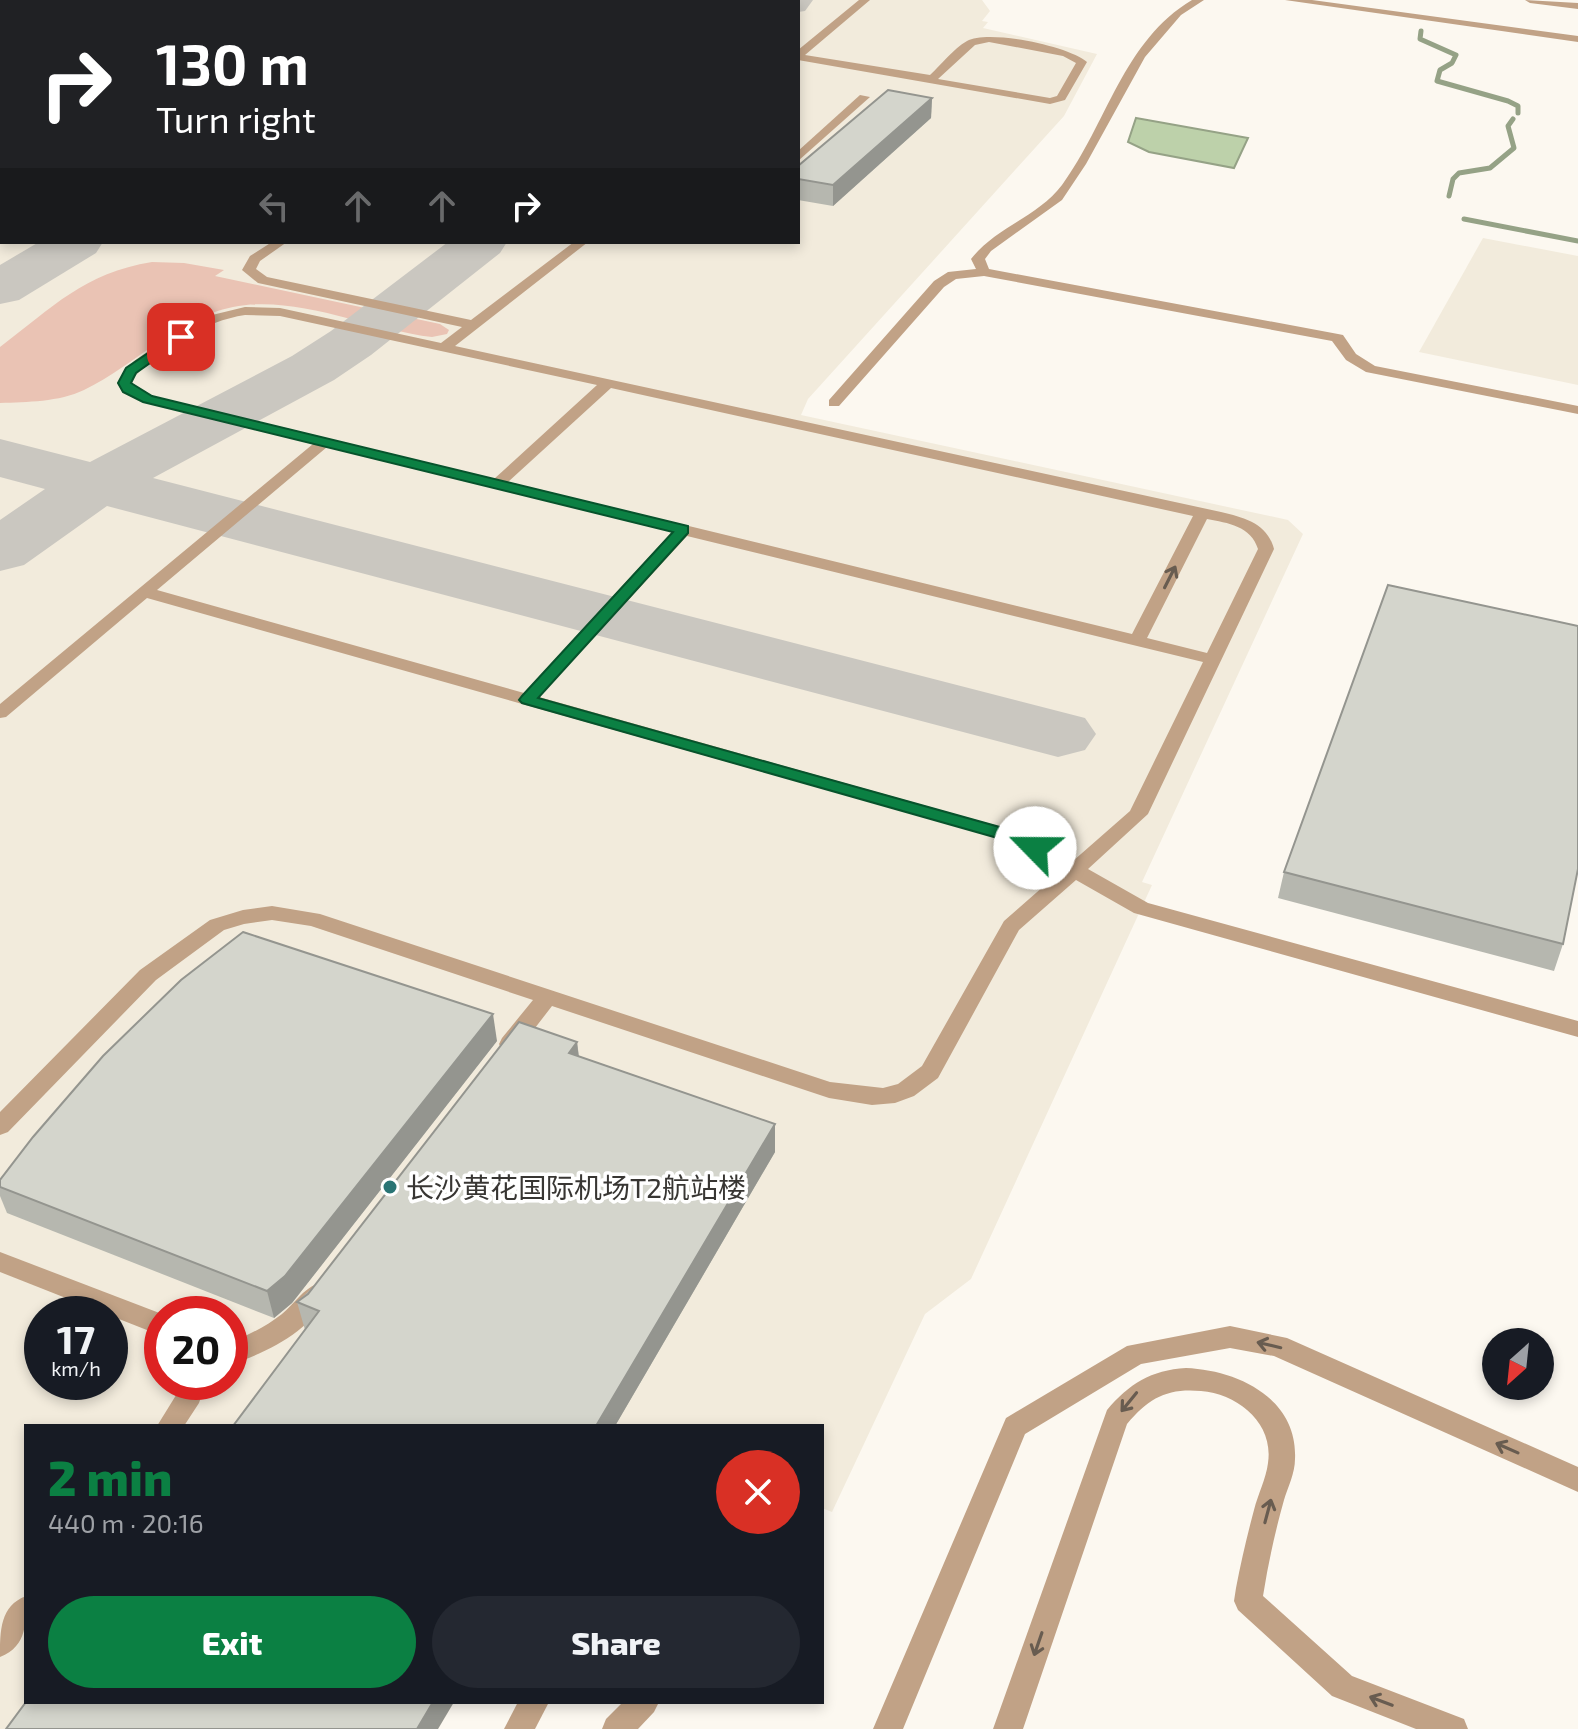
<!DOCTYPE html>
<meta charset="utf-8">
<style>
body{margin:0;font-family:"Exo 2","Noto Sans SC",sans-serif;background:#242831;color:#f1f3f6;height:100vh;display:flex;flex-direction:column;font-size:30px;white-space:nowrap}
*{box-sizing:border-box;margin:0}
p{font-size:26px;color:#9ea1a6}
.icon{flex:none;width:44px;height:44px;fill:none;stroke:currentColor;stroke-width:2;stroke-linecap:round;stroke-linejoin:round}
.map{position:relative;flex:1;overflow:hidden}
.side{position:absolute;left:24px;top:1424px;width:800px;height:280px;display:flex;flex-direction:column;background:#171b24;border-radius:0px;box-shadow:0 4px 12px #0003}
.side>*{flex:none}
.guide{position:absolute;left:0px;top:0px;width:800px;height:244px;box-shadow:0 4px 12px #0003;background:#202124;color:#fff;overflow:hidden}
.needle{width:52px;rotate:207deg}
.controls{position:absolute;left:1482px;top:1328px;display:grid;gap:16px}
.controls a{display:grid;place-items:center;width:72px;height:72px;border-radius:50%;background:#171b24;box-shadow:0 4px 12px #0003;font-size:40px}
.speed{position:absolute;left:24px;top:1296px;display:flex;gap:16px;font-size:40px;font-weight:700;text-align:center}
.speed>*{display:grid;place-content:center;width:104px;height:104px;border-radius:50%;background:#171b24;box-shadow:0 4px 12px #0003;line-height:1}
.speed small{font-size:20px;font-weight:400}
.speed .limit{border:12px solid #d22;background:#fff;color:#111}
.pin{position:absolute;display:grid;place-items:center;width:68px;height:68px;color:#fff;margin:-34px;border-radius:16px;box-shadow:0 4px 12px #0006}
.me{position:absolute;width:88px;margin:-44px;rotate:293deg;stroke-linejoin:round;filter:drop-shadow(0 0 6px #0008)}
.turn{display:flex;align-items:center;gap:28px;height:168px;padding:0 24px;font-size:36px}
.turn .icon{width:104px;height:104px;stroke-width:2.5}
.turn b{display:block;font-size:56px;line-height:68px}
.lanes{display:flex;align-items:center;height:76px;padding:0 24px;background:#0003;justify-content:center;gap:40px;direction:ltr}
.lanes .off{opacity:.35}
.round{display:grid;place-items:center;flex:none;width:84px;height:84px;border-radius:42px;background:#242831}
.head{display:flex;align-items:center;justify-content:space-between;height:136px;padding:0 24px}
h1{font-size:48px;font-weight:800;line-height:60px;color:#0b8043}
.primary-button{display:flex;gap:16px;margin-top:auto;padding:16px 24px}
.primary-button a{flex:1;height:92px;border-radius:48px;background:#0b8043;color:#fff;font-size:32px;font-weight:800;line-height:92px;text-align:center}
.primary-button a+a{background:#242831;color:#f1f3f6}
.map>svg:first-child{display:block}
</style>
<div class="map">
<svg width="1578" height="1729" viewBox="0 0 1578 1729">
<rect width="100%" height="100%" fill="#fcf8f0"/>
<!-- built -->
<g fill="#f2ebdc" fill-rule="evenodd">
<path d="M 0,0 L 982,0 L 990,11 L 982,21 L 988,22 L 983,28 L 1097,54 L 1064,116 L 808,399 L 801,415 L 1288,520 L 1303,534 L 1142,882 L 1152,885 L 971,1279 L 925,1314 L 832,1512 L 822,1508 L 822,1426 L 26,1426 L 26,1702 L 454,1702 L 438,1729 L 0,1729 ZM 2,2 L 798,2 L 798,242 L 2,242 ZM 42,1314 L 110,1314 L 110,1382 L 42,1382 ZM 162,1314 L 230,1314 L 230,1382 L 162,1382 Z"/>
<polygon points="1483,238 1578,256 1578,385 1419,352"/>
</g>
<!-- green -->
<g fill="#eac3b4">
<polygon points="87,0 420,0 83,2"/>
<path d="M 152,262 L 184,263 L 224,270 L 215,276 L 440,324 L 449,330 L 447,334 L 432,337 C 368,329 296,294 233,307 C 176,318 136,365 84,390 C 59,402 27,402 0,403 L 0,347 C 53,307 84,273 152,262 Z"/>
</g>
<!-- water -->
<polygon fill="#bdd1aa" stroke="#95a286" stroke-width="2" points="1136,118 1248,138 1234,168 1149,152 1128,142"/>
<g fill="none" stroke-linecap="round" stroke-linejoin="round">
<!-- stream -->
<g stroke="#95a286" stroke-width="5">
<polyline points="1421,31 1420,39 1456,55 1452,63 1440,70 1437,81 1508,101 1518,106 1518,113"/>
<polyline points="1449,196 1453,179 1459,173 1490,168 1514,148 1508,126 1513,119"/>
<polyline points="1464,219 1578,241"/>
</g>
<!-- taxiway -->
<g fill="#cac7c0" fill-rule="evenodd">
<polygon points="461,0 505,0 459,2"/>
<polygon points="771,0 813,0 805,11 798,12 798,2 769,2"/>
<polygon points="39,242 103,242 96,253 19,300 0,304 0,265"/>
<polygon points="448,242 507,242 500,253 371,355 334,380 153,478 1085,718 1096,734 1085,750 1058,757 107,506 24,565 0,571 0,520 45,489 0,477 0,439 90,462 292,356 331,331"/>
</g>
<!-- runway -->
<polygon fill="#cac7c0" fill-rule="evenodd" points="0,0 69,0 2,2 2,31"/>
<!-- minor -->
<g fill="#c1a286" fill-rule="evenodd">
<polygon points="602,0 612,0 613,2 603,2"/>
<path d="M 859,0 L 870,0 L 805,55 L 930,75 C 941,65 953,49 967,41 C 988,29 1069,46 1087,62 L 1065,100 L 1050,104 L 798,60 L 798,50 ZM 989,42 L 1063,56 L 1076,63 L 1057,96 L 1050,98 L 938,79 L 975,45 Z"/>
<path d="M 1192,0 L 1204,0 L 1181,15 L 1145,57 L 1086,164 L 1062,200 L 991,251 L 985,259 L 989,269 L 1338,334 L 1343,335 L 1356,354 L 1375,366 L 1578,406 L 1578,414 L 1366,372 L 1346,360 L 1332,341 L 984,276 L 956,279 L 944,287 L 839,406 L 829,406 L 829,400 L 934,281 L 948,272 L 976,269 L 971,259 C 996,227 1038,217 1062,185 C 1107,124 1123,41 1192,0 Z"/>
<polygon points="1285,0 1312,0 1578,36 1578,42"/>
<polygon points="1525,0 1578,3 1578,9 1530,3"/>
<polygon points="860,95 870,97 798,161 798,151"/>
<path d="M 272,242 L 287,242 L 260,261 L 256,269 L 267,277 L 471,320 L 574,242 L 588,242 L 455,346 L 1221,512 C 1245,518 1267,523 1274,549 L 1148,814 L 1088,869 L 1148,903 L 1578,1021 L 1578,1037 L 1134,913 L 1076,880 L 1019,930 L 938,1078 L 914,1096 L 895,1103 L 872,1105 L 829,1098 L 552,1006 L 518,1050 L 502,1050 L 499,1044 L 502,1038 L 533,1000 L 311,926 L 272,920 L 244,924 L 224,930 L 156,980 L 8,1132 L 0,1135 L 0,1112 L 140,970 L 210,920 L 243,910 L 272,906 L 320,914 L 830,1082 L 883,1088 L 898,1084 L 922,1066 L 1004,921 L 1061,871 L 1008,841 L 147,598 L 6,717 L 0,718 L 0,704 L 313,444 L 143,402 L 123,393 L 117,383 L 134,361 L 179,330 L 208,316 L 245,307 L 280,308 L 441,343 L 462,327 L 258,283 L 242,270 L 250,256 ZM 245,315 L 280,316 L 597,385 L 494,479 L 153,396 L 131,383 L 135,376 C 163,347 205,321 245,315 ZM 611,388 L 1193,516 L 1132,634 L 508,482 ZM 327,447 L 672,532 L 524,693 L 157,590 ZM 1207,519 C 1228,523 1251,526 1258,549 L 1207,653 L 1147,638 ZM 687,536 L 1137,646 L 1203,662 L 1130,811 L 1073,861 L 1022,833 L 539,697 Z"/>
<polygon points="0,1252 162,1314 162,1336 0,1272"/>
<path d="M 317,1284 L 326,1287 L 329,1294 C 311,1331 268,1352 230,1365 L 230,1343 C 248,1335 267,1326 282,1314 C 294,1304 303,1289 317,1284 Z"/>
<polygon points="1230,1326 1287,1338 1578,1467 1578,1492 1274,1356 1230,1348 1141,1364 1025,1434 903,1729 873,1729 1006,1418 1127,1346"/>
<path d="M 1186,1368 C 1237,1370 1298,1398 1295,1459 C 1295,1473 1288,1487 1284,1500 C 1275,1532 1268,1564 1263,1596 L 1352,1676 L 1464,1719 L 1468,1729 L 1416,1729 L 1332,1696 L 1238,1610 L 1234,1601 L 1236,1588 C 1241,1562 1247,1536 1254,1510 C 1258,1494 1266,1479 1268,1463 C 1274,1423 1238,1394 1201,1391 C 1167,1388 1149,1398 1127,1424 L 1023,1729 L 993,1729 L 1107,1410 C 1129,1384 1151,1370 1186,1368 Z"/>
<polygon points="180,1382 206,1382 199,1403 184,1426 157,1426 178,1392"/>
<path d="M 26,1596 C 26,1621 28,1646 0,1657 C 0,1631 0,1606 26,1596 Z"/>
<polygon points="518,1702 549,1702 535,1729 504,1729"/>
<polygon points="623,1702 659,1702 654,1712 638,1729 602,1729 606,1719"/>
</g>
</g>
<!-- wall -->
<g fill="#b6b7af">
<polygon points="932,98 931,118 833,206 798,200 798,166"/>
<polygon points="1284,872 1563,944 1554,971 1278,898"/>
<polygon points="497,1041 292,1303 274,1318 7,1213 0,1196 0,1180"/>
<polygon points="577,1042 579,1056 775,1124 775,1152 615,1426 233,1426 305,1330 297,1302"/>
</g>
<!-- shaded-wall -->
<g fill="#94958f">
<polygon points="932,98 931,118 833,206 833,185"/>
<polygon points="493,1014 497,1041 292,1303 274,1318 267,1291"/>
<polygon points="577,1042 580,1069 569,1053"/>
<polygon points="775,1124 775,1152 615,1426 596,1426"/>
<polygon points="433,1702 454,1702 438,1729 417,1729"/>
</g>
<!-- building -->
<g fill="#d4d5cc" stroke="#94958f" stroke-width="2">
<polygon points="888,90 932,98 833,185 798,179 798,166"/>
<polygon points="1388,585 1578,626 1578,869 1563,944 1284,872"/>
<polygon points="243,932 493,1014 285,1276 267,1291 0,1187 0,1180 33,1137 103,1056 181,980"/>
<polygon points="519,1022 577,1042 569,1053 775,1124 596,1426 233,1426 319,1311 297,1302 308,1294"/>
<polygon points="26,1702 433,1702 417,1729 6,1729"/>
</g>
<!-- one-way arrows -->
<defs><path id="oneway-shaft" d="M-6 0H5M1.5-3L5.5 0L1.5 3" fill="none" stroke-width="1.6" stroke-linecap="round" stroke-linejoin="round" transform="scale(2)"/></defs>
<g stroke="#685c50">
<use href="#oneway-shaft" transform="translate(1170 577) rotate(-63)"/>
<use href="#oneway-shaft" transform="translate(1269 1345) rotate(-167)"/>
<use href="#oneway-shaft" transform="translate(1129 1402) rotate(129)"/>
<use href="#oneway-shaft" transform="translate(1507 1448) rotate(-156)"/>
<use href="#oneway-shaft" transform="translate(1268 1511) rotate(-75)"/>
<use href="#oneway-shaft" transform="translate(1038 1644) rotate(109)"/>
<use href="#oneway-shaft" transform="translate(1381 1701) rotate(-159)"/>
</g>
<!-- route -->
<polygon fill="#0b8043" stroke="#07532c" stroke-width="2" points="176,334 187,337 136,373 131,383 152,396 688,526 688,533 538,698 1021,833 1044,848 1041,852 1028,852 1008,841 522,703 519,700 522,696 673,532 143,402 123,392 118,383 126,368"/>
<!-- markers -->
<circle fill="#297474" stroke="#fff" stroke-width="3" cx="390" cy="1187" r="8"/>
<g text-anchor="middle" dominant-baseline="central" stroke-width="7" stroke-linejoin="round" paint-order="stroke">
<!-- poi labels -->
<g font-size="28" fill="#383633" stroke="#fff" text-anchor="start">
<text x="406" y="1187">长沙黄花国际机场T2航站楼</text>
</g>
</g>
</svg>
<div class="controls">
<a><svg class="needle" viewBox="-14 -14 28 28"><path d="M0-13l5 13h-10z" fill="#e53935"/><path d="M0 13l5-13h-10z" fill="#9ea1a6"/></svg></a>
</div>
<div class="speed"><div>17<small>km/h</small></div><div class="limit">20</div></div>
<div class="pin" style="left:181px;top:337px;background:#d93025"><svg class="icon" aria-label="arrive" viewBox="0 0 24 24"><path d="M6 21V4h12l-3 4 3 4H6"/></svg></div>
<svg class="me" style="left:1035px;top:848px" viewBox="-20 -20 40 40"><circle r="19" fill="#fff"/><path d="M0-13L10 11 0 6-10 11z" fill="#0b8043"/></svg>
<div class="guide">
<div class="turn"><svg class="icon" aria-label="right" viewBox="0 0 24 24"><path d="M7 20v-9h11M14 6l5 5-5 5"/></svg><div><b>130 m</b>Turn right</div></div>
<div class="lanes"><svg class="icon off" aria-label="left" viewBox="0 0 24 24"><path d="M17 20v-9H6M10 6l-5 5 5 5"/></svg><svg class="icon off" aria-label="ahead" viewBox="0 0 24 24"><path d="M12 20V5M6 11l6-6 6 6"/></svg><svg class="icon off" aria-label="ahead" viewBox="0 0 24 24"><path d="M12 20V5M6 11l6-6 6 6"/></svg><svg class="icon" aria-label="right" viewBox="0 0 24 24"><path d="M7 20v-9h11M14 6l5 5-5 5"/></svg></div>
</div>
<section class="side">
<div class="head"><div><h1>2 min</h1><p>440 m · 20:16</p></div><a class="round" style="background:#d93025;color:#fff"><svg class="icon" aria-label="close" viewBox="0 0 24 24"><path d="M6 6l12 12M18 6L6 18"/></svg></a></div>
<div class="primary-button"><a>Exit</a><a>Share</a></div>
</section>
</div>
